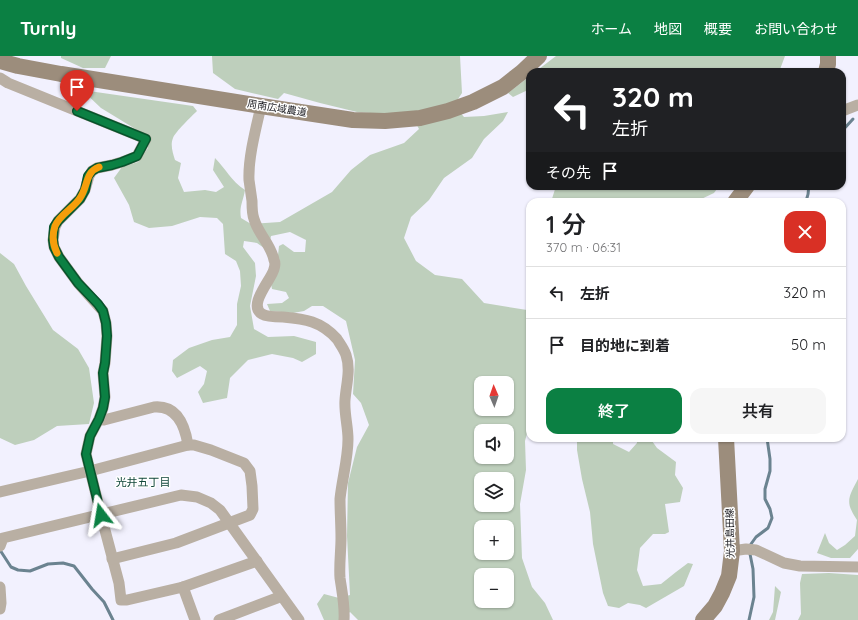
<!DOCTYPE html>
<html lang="ja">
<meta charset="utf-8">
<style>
body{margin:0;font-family:Quicksand,"Noto Sans JP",sans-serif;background:#f6f6f6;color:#202124;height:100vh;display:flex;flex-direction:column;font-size:15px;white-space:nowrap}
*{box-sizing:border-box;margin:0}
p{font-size:13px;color:#757577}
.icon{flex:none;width:22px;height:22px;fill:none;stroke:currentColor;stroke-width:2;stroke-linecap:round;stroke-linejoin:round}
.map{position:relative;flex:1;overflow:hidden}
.drawer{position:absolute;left:526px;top:142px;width:320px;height:244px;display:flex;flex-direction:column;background:#fff;border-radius:12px;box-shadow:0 1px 3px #0004}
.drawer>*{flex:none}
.guide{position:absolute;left:526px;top:12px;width:320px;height:122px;border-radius:12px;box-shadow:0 1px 3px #0004;background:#202124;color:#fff;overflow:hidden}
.needle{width:26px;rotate:358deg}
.controls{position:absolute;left:474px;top:320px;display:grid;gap:8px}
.controls a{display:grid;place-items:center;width:40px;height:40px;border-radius:8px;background:#fff;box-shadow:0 1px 3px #0004;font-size:20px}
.pin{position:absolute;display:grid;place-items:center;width:34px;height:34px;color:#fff;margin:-41px -17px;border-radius:50% 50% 50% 0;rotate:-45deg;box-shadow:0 0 4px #0007}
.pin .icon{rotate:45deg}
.me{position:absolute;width:44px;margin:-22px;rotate:346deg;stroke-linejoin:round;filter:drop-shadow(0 0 3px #0008)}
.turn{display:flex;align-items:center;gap:14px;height:84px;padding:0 20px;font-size:18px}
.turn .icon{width:52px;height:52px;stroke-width:2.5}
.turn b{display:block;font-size:28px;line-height:34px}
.then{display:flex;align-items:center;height:38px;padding:0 20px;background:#0003;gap:8px;font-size:15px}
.round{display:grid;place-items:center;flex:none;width:42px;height:42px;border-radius:12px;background:#f6f6f6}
.summary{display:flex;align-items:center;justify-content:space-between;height:68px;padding:0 20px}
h1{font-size:24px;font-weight:600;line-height:30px}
.primary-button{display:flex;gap:8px;margin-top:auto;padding:8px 20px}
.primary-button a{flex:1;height:46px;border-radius:12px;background:#0b8043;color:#fff;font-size:16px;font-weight:600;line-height:46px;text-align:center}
.primary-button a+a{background:#f6f6f6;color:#202124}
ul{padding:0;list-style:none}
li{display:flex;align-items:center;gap:12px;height:52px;padding:0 20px;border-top:1px solid #e0e0e0}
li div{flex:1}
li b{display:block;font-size:15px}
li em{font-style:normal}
header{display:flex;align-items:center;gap:24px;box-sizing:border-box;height:56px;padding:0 20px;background:#0b8043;color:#fff}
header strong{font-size:19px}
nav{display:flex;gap:22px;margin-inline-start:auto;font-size:14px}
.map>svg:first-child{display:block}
</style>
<header>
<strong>Turnly</strong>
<nav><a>ホーム</a><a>地図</a><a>概要</a><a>お問い合わせ</a></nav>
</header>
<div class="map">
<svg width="858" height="564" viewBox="0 0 858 564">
<rect width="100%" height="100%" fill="#f2f1fe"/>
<!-- green -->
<g fill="#becfbc" fill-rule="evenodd">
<polygon points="61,0 111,0 105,12 83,12 61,2"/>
<path d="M 212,0 L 460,0 L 462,37 L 454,49 L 464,61 L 484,60 L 508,56 L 503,65 L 484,83 L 472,102 L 444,122 L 429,144 L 411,161 L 404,182 L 416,205 L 435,219 L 462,223 L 484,247 L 527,254 L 530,254 L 530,366 L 525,385 L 526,414 L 520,448 L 522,502 L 532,531 L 545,547 L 553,564 L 358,564 L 350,556 L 340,564 L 324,564 L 317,548 L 324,538 L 339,542 L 350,539 L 347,480 L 348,427 L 357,391 L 369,369 L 361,347 L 353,338 L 355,304 L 346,265 L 323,250 L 312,250 L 304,255 L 293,257 L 270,255 L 267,248 L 282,247 L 289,242 L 286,236 L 272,233 L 271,228 L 278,199 L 279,190 L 283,188 L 294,196 L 305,196 L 306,184 L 290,176 L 271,180 L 270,185 L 264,192 L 257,187 L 244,185 L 243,191 L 255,207 L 256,220 L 250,250 L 254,273 L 268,281 L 294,280 L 316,286 L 316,298 L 302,306 L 293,302 L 272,298 L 248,304 L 230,322 L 227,342 L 203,347 L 198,336 L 204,328 L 207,315 L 200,310 L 177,322 L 172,315 L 173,304 L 189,292 L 212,284 L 230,281 L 237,269 L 237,248 L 241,230 L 240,215 L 236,205 L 225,198 L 223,168 L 217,162 L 200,161 L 172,170 L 149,172 L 134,166 L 129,149 L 114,122 L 122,111 L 138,106 L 148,92 L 148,83 L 142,77 L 101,52 L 82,34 L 193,50 L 197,55 C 191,61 176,75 173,82 C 170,89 173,98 175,104 L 181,107 L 178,122 L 184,136 L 205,134 L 216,136 L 224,131 L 213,114 L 215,102 C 226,113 231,125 245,134 C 243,146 239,150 241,162 L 251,168 L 280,166 L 332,136 L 351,114 L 370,99 L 404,87 L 419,73 L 412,60 L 357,56 L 320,47 L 284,37 L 278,43 L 235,33 L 213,17 ZM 481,327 L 507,327 L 507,353 L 481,353 ZM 481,375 L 507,375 L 507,401 L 481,401 ZM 481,423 L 507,423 L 507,449 L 481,449 ZM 481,471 L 507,471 L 507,497 L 481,497 ZM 481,519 L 507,519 L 507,545 L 481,545 Z"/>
<polygon points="556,0 785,0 779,16 535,16"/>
<polygon points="530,20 530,33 513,41 508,37"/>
<polygon points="556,130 719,130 714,137 695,146 551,146"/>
<polygon points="0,197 14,208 26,230 53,274 78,293 89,312 94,347 89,368 57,370 34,384 15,389 0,382"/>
<polygon points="577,382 613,382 613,388 629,396 637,387 637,382 652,382 652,385 657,392 676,406 675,419 683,432 680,446 665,448 669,476 665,478 653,478 640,492 637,514 643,530 661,528 676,516 688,507 693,508 684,530 646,552 640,549 628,547 619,552 608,550 603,537 593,488 590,456 582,423 577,394"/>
<path d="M 858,423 L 858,493 L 850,502 L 831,502 L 817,497 L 825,477 L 829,487 L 837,494 L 845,489 L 855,480 L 857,464 C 845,446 848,442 858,423 Z"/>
<polygon points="829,517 858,519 858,564 798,564 801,558 800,527 802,518"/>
<polygon points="775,530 781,536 775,564 769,564 773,556"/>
</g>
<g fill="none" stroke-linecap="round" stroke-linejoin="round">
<!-- stream -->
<g stroke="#6b8390" stroke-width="3">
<polyline points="842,75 853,63"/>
<path d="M 805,146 C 808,141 809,135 808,130"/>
<polyline points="0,494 11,511 18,514 30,515 48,508 63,507 74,510 92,533 104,546 113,564"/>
<polyline points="749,564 754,541 753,513 750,498 751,488 756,481 768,472 772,462 770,453 765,443 765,433 770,415 770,403 767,382"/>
</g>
<!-- street -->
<g stroke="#b9afa3" stroke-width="11">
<polyline points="0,22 8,27 146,83 137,100 122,106 112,109 97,112 92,115 89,120 85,134 80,143 58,165 55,171 53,184 54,191 59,201 78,227 103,255 106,267 107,280 105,307 103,317 105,341 103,352 99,363 90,380 86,398 101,459 119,527 121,544 127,544 183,531 257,505"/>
<path d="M 261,50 C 256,72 248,102 249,124 C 250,131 251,138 252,145 C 252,151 252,158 254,163 C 258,178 271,188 274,204 C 275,206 275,210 274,213 C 272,223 247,249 262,258 C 267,261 277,261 283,261 C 305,263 321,265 337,283 C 340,288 344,293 346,299 C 351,314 346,329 345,344 C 344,357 348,370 348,383 C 348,403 342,423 340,443 C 340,456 341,469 341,482 C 341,495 339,509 340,522 C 342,536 345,550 344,564"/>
<polyline points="842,55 858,49"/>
<path d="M 99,363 L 104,364 L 154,351 C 177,349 185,370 188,389"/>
<polyline points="0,436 90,415 188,389 194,389 211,394 244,407 250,415 252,430 253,453 250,459 176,487 112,503"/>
<polyline points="0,490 3,482 181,439 197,441 211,447 220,454 299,564"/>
<polyline points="732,495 746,493 756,494 784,507 800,510 858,511"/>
<polyline points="0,531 1,547 0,553"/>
<polyline points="183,531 195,564"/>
<polyline points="219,564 277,542 281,540"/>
</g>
<!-- secondary -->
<g stroke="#9c8d7c" stroke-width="16">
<polyline points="0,5 18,10 61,18 261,50 353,64 385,65 420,62 448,55 473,46 503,31 522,16 539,0"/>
<polyline points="826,16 828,8 828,0"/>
<polyline points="735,146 747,130"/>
<polyline points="703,564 715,550 722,537 729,520 732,495 726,382"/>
</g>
</g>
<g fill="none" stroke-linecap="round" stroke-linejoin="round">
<defs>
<polyline id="route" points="77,55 146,83 137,100 122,106 112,109 97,112 92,115 88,120 85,134 80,143 58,165 54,171 53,184 54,191 59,201 78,227 98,248 103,255 106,267 107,280 105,307 103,317 105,341 103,352 99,363 90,380 86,398 101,459"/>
</defs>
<!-- route casing -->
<use href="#route" stroke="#07532c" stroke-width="10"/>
<!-- route -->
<use href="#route" stroke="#0b8043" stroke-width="7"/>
<!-- slow -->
<path stroke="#f59e0b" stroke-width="7" d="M 57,197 C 53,189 52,179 55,170 C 60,158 74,152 80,142 C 88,131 85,116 99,111"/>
</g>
<g text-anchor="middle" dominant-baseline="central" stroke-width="3" stroke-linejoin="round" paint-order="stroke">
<!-- street labels -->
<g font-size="10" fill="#17171d" stroke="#fff">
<text transform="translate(277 52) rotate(9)">周南広域農道</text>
<text transform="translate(730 477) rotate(-91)">光井島田線</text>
</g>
<!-- neighbourhood labels -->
<g font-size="11" fill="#11473a" stroke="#fff">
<text x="143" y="426">光井五丁目</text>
</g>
</g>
</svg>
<div class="controls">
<a><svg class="needle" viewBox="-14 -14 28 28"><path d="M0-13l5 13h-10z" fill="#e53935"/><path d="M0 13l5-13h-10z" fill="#757577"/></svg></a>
<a><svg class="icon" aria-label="sound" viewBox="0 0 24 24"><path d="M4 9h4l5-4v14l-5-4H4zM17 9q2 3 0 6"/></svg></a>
<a><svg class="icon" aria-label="layers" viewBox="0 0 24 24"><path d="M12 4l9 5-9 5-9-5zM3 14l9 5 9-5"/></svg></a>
<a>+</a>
<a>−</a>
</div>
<div class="pin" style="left:77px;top:55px;background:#d93025"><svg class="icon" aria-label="arrive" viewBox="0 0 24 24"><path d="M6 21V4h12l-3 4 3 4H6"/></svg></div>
<svg class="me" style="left:101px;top:459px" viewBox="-20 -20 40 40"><path d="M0-17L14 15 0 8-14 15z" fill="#0b8043" stroke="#fff" stroke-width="4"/></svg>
<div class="guide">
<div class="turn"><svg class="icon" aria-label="left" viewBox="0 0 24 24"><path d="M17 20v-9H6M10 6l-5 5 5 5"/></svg><div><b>320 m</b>左折</div></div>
<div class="then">その先<svg class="icon" aria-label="arrive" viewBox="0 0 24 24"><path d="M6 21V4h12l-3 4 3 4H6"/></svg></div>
</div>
<section class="drawer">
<div class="summary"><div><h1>1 分</h1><p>370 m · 06:31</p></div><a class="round" style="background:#d93025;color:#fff"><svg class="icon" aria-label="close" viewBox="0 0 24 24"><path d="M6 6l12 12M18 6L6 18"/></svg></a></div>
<ul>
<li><svg class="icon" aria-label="left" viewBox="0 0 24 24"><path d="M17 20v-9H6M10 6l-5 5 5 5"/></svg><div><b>左折</b></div><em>320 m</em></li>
<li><svg class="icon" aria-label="arrive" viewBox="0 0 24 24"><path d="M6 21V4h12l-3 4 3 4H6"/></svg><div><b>目的地に到着</b></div><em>50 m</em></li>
</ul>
<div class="primary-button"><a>終了</a><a>共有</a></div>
</section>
</div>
